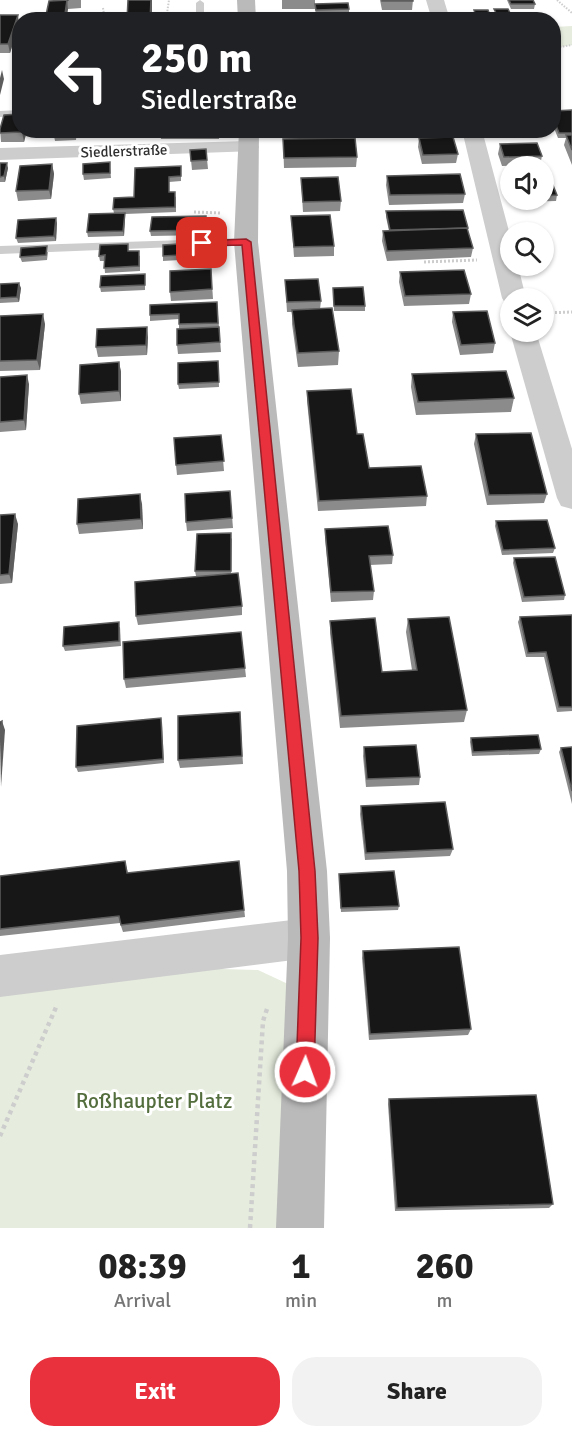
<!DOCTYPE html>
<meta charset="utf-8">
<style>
body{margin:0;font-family:Signika,sans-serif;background:#f2f2f2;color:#222;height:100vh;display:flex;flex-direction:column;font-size:22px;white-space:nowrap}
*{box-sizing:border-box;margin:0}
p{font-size:20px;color:#767676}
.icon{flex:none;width:33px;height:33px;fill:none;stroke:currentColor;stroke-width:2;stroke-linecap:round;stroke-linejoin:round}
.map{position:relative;height:1228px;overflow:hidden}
.details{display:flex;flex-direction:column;background:#fff;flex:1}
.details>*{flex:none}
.banner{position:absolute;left:12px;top:12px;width:549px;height:126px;border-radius:24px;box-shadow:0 2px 4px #0004;background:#202124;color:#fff;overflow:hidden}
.fabs{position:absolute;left:500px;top:156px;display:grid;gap:12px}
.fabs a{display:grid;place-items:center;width:54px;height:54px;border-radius:50%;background:#fff;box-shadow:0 2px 4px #0004;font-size:30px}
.pin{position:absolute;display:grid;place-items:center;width:51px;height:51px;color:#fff;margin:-26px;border-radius:12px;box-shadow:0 3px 9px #0006}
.me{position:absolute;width:66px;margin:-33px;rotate:2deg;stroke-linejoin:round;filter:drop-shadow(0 0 4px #0008)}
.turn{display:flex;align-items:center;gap:21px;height:126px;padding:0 30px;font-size:27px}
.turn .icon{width:78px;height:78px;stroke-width:2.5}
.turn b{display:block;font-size:42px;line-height:51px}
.eta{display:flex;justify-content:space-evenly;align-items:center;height:102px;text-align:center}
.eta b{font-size:36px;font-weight:700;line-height:42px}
.button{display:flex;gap:12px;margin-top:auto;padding:12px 30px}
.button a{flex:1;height:69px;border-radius:24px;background:#e9303d;color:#fff;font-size:24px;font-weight:700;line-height:69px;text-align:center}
.button a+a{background:#f2f2f2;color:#222}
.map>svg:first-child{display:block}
</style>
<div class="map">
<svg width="572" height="1228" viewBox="0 0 572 1228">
<rect width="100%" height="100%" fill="#fff"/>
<!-- green -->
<g fill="#e6edde">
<polygon points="572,26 572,45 554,48 554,27"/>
<polygon points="187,968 258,970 288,984 277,1228 0,1228 0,995"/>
</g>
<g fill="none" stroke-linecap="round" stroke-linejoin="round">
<!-- path-far2 -->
<g stroke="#cdcdcd" stroke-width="2" stroke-dasharray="1.5 1.5" stroke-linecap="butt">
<polyline points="557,0 572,13"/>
<polyline points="103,8 105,20"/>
<polyline points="166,20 169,0"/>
<polyline points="554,48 572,45"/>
</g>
<!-- path-far1 -->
<g stroke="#cdcdcd" stroke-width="3" stroke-dasharray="2 2" stroke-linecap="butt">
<polyline points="194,212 221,213"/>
<polyline points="424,262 477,260"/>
<polyline points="543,313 572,312"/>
</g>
<!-- path -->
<g stroke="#cdcdcd" stroke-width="4.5" stroke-dasharray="4 4" stroke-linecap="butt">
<polyline points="0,1136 57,1005"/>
<polyline points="250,1228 263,1021 268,1006"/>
</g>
<!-- lane -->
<g fill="#cdcdcd" fill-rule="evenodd">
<polygon points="200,0 204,3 204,20 196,20 196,3"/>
<polygon points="20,110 20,116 0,117 0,111"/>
<polygon points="246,238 252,242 250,244 0,254 0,246"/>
</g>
<!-- street -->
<g fill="#cdcdcd" fill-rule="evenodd">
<polygon points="426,0 444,0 450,20 432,20"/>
<polygon points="462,130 482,130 510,235 510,266 518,266 526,298 510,298 510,304 505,303 502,298"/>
<polygon points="249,141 256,143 259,147 256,151 0,160 0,148"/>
<polygon points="510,332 536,332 572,449 572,509 561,506 557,498"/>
<polygon points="309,918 324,924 330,938 324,952 309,958 0,997 0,955"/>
</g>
<!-- secondary -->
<g fill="#bababa" fill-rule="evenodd">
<polygon points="237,0 255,0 256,20 238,20"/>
<polygon points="239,130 259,130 258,242 327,871 330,938 324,1228 276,1228 288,938 287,871 234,242"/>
</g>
</g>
<!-- wall -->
<g fill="#8b8b8b">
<polygon points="57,0 81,0 81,8 68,9 67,14 78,13 79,20 47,20 46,15"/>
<polygon points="282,0 315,0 315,4 349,9 349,13 316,15 315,9 282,9"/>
<polygon points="380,0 413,0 412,10 382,10"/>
<polygon points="507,0 533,0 535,4 534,9 511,9"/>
<polygon points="0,15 19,24 10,53 0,53"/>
<polygon points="572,110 572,165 564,145 566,138 558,138 554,128 554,111"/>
<polygon points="0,129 27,130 24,142 1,142"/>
<polygon points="77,130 76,140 55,141 54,136"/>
<polygon points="106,130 135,130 134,138 107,138"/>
<polygon points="160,130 219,130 219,139 161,139"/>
<polygon points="278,130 303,130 303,134 278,133"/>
<polygon points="419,138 458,154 456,163 422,164 418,147"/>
<polygon points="283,139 357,157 356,167 284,168"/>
<polygon points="500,144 542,156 540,165 502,166 498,154"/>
<polygon points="206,149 208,169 192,170 190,150"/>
<polygon points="0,163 8,168 5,182 0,182"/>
<polygon points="52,164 54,174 51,199 18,201 16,191"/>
<polygon points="181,166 181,181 169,182 169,192 176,197 176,212 125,214 124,236 88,237 87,232 114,213 113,209 134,197"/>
<polygon points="110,167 111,178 84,180 83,174"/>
<polygon points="387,176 465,194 463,203 389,205 386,185"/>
<polygon points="301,178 341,201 340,211 303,212"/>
<polygon points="543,178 557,195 556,201 514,202 513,200 543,200"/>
<polygon points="509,179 510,179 510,191 508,184"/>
<polygon points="386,211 468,228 467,230 473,248 471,257 387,261 382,241 383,231 389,231 386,217"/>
<polygon points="291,216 334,246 334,256 294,257"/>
<polygon points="206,221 206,235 151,236 150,231"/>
<polygon points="57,223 56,241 18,243 16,238"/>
<polygon points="213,242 214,258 163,261 163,256"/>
<polygon points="129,251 140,256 140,271 105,273 104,261 100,261 99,256"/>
<polygon points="48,252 47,260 22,262 20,257"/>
<polygon points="211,269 213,299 171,301 170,292"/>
<polygon points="400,272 471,294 469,304 404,306 399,282"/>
<polygon points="145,279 145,290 101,292 100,287"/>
<polygon points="285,280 321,301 320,309 339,351 338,365 298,367 292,324 292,312 287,312"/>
<polygon points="0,284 21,288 19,302 0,303"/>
<polygon points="333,288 365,306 365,311 334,311"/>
<polygon points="217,302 221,352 178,354 177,345 179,329 179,319 150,321 150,315"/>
<polygon points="453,312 495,343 493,353 460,355 452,322"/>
<polygon points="0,316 45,324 40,370 0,371"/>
<polygon points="148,337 147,355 98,357 96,347"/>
<polygon points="218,361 219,387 179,389 178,384"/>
<polygon points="119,362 121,372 121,401 81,404 79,394"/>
<polygon points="412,374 514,398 511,412 416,415 411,387"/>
<polygon points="0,377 29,384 26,430 0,432"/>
<polygon points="307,391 357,434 369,468 427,496 426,506 318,511 307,401"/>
<polygon points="476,434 547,494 544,503 487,505 474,444"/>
<polygon points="221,435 224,471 177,475 176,465"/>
<polygon points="230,491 233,528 187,531 186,522"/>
<polygon points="142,504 143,529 79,534 77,524"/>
<polygon points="0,515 18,524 12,583 0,584"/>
<polygon points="496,521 555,548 553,553 502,555 495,526"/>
<polygon points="325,529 393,555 392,564 370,565 374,591 373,600 331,602 325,538"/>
<polygon points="232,538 231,573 242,606 242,615 138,625 136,616 196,576 195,571"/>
<polygon points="514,558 565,595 564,600 522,602 513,563"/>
<polygon points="572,615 572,711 557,712 544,657 526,657 518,622 520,617"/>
<polygon points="408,619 467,710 464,722 340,728 330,633 330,621 382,672 412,670 406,632"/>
<polygon points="120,627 121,646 65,651 63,646"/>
<polygon points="245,668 246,677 126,688 124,679"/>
<polygon points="240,712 243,764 180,768 178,760"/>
<polygon points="162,722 164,763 78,772 76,767"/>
<polygon points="471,738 541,749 539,754 472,756 470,742"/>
<polygon points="364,747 420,777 419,785 366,787 363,756"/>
<polygon points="572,747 572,804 559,752 561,748"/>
<polygon points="361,806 453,849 450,856 365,860 360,814"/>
<polygon points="125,861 128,873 239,861 245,917 123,932 120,923 0,936 0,876"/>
<polygon points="339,874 399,906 398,910 341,912"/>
<polygon points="363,951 471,1029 468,1035 369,1040 362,958"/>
<polygon points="389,1099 553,1204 549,1208 395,1211 388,1104"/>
</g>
<!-- shaded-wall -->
<g fill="#5d5d5d">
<polygon points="67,0 68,9 66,20 65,14"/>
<polygon points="151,0 152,0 152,20 150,20"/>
<polygon points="18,15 19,24 10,53 8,44"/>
<polygon points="15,55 20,55 20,64 17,64"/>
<polygon points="2,70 4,79 0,95 0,78"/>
<polygon points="22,130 27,130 24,142 22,132"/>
<polygon points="7,163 8,168 5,182 4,176"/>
<polygon points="52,164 54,174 51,199 49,190"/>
<polygon points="125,213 125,218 124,236 123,231"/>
<polygon points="56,218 57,223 56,241 54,236"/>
<polygon points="19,283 21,288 19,302 17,297"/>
<polygon points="43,314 45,324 40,370 37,360"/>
<polygon points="147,327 148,337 147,355 146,345"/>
<polygon points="119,362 121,372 121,401 119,391"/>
<polygon points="27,375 29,384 26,430 24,420"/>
<polygon points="140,494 142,504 143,529 141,519"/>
<polygon points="15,514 18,524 12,583 9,574"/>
<polygon points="2,721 5,730 1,787 0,741"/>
</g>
<!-- building -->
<g fill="#171717" stroke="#5d5d5d" stroke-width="1.5">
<polygon points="67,0 65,14 78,13 77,20 56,20 57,15 46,15 49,1 69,0"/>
<polygon points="128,0 151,0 150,20 127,20"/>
<rect x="382" y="0" width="31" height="1"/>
<polygon points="509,0 533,0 535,4 511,4"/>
<polygon points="348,3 349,9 316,10 315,4"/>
<polygon points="494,9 508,9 510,13 514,13 517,20 474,20 472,13 475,13 474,10 488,10 489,13 496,13"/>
<polygon points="411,14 413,20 380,20 379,15"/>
<polygon points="0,15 18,15 8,44 0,44"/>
<polygon points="302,15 303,20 281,20 280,16"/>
<polygon points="18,44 20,44 20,55 15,55"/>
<polygon points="572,110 572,133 559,133 554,120 554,111"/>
<polygon points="20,114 20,130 22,130 22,132 0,133 0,129 4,115"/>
<polygon points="55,130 76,130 75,135 54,136"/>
<polygon points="566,135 572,135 572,150"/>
<polygon points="453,137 458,154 423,155 419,138"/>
<polygon points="355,138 357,157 284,158 283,139"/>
<polygon points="537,143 542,156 504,157 500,144"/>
<polygon points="206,149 207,160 191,161 190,150"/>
<polygon points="110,162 110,173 83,174 83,164"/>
<polygon points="0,163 7,163 4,176 0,177"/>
<polygon points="52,164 49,190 16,191 20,166"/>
<polygon points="181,166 181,176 169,177 169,192 175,192 175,207 113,209 114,198 134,197 135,168"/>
<polygon points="460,174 465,194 390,195 387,176"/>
<polygon points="338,177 341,201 303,202 301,178"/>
<polygon points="543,178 550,178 557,195 543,196"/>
<polygon points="463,210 468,228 390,230 386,211"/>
<polygon points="125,213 123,231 87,232 89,214"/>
<polygon points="330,215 334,246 294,247 291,216"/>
<polygon points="206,216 206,230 150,231 152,217"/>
<polygon points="56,218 54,236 16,238 18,220"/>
<polygon points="467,228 473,248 387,251 383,231"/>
<polygon points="213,242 214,253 163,256 163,245"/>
<polygon points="128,244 128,251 139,251 139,266 104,268 105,255 99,256 100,245"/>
<polygon points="47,246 46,255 20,257 21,248"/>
<polygon points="211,269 212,289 170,292 170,271"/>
<polygon points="464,270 471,294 405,296 400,272"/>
<polygon points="145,274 145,285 100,287 101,276"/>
<polygon points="318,279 321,301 287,302 285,280"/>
<polygon points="19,283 17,297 0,298 0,284"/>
<polygon points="363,287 365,306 334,306 333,288"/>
<polygon points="217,302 218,323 179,324 179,314 150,315 150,305"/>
<polygon points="332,308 339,351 298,353 292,310"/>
<polygon points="487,311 495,343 461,345 453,312"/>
<polygon points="43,314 37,360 0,361 0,316"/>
<polygon points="147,327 146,345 96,347 97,329"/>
<polygon points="219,327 220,342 177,345 177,329"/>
<polygon points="218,361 219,382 178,384 178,363"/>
<polygon points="119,362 119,391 79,394 80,365"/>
<polygon points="506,371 514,398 418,402 412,374"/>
<polygon points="27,375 24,420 0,422 0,377"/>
<polygon points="351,389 357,434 363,434 369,468 421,466 427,496 319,501 307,391"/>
<polygon points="531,433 547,494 489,495 476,434"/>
<polygon points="221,435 224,461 176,465 174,438"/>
<polygon points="230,491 232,518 186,522 185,494"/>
<polygon points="140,494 141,519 77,524 78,499"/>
<polygon points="15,514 9,574 0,575 0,515"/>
<polygon points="547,520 555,548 503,550 496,521"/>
<polygon points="388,526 393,555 369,556 374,591 331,592 325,529"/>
<polygon points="231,533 231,571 195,571 197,534"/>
<polygon points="555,557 565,595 524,597 514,558"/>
<polygon points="238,573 242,606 136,616 135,582"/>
<polygon points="572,615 572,707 559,707 546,652 528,653 520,617"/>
<polygon points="449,617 467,710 341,716 330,621 375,618 382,672 417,670 408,619"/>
<polygon points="119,622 119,641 63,646 64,627"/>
<polygon points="241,632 245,668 124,679 123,642"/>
<polygon points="240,712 242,756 178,760 178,716"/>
<polygon points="161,718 163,759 76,767 77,726"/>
<polygon points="2,721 0,741 0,722"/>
<polygon points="538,735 541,749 473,752 471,738"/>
<polygon points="416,745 420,777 367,779 364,747"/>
<polygon points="572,747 572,791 561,748"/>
<polygon points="445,802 453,849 366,853 361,806"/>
<polygon points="125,861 127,873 239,861 244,910 121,925 119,916 0,929 0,876"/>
<polygon points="394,871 399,906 341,908 339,874"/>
<polygon points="459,947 471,1029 370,1034 363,951"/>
<polygon points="536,1095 553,1204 397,1208 389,1099"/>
</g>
<!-- route -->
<polygon fill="#e9303d" stroke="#971f28" stroke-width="1.5" points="246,239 251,242 315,871 318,938 314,1072 311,1079 305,1081 298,1079 296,1072 301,938 299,871 242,245 202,246 197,243 202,241"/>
<g text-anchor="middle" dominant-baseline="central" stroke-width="6" stroke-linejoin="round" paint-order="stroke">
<!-- far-street labels -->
<g font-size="15" fill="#303030" stroke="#fff">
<text transform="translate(124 151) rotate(-2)">Siedlerstraße</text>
</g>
<!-- near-park labels -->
<g font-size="21" fill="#536d3c" stroke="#fff">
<text x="154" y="1101">Roßhaupter Platz</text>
</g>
</g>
</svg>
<div class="fabs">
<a><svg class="icon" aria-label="sound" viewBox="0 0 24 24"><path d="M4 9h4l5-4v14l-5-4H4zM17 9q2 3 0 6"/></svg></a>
<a><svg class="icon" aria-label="search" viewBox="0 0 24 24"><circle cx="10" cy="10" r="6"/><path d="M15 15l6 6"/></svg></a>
<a><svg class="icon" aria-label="layers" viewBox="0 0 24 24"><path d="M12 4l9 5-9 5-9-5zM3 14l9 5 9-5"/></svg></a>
</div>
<div class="pin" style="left:202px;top:243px;background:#d93025"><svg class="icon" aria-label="arrive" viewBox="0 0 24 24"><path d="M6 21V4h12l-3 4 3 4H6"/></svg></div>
<svg class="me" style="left:305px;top:1072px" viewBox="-20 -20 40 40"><circle r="17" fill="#e9303d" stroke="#fff" stroke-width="3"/><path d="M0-11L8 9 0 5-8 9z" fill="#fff"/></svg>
<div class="banner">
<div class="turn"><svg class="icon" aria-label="left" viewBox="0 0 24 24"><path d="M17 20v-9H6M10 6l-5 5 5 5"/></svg><div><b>250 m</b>Siedlerstraße</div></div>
</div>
</div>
<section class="details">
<div class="eta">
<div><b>08:39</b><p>Arrival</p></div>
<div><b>1</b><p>min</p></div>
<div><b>260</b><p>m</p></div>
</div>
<div class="button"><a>Exit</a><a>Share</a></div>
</section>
